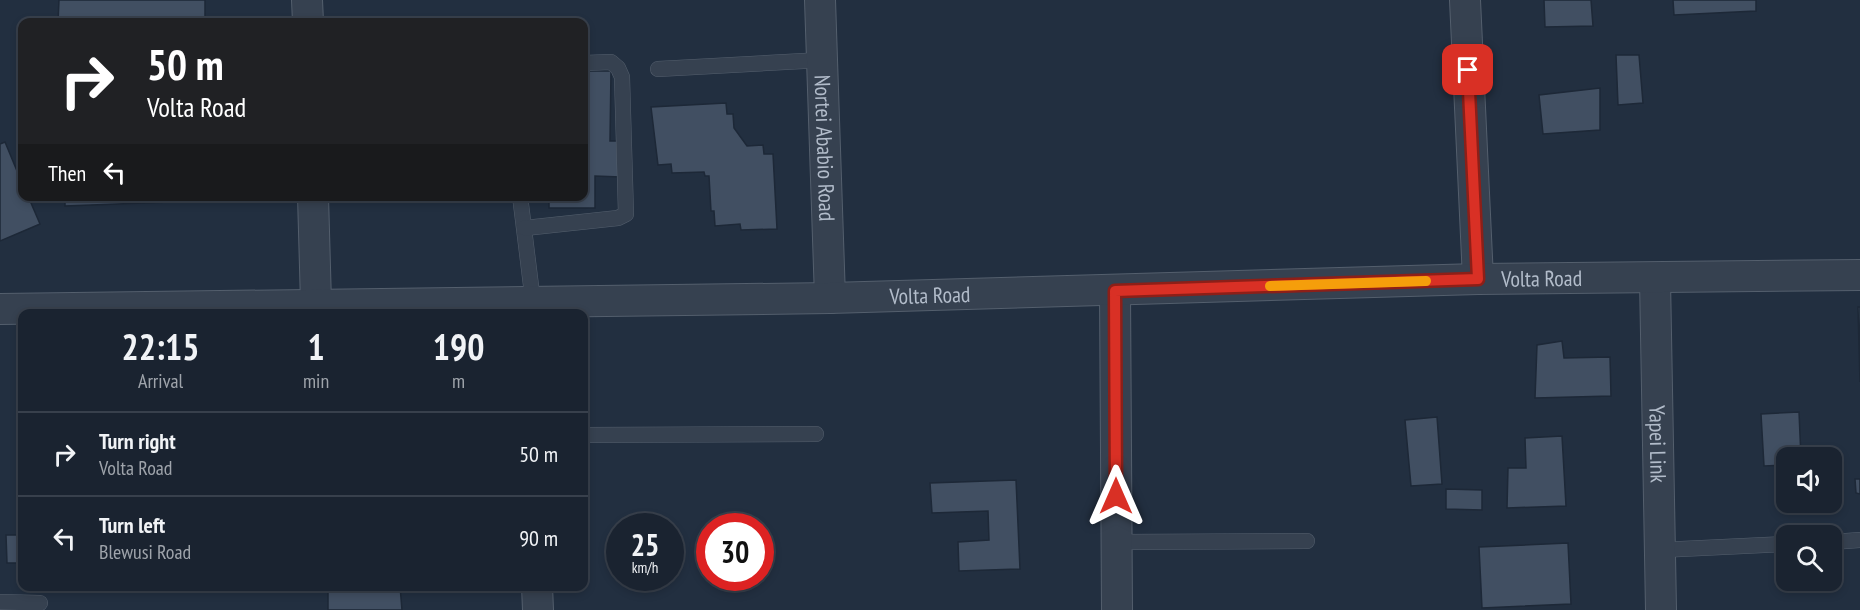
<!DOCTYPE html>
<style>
body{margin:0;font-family:"PT Sans Narrow",sans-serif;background:#272f3c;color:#f1f3f6;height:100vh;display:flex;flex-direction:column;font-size:22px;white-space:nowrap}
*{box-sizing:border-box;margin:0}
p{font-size:20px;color:#9fa4ab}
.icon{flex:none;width:33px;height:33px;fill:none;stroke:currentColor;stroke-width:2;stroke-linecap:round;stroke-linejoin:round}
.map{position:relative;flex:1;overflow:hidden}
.drawer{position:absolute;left:18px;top:309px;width:570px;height:282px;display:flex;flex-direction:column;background:#1a2330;border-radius:12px;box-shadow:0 3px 9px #0003,0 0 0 2px #38404c}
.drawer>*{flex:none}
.banner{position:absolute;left:18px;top:18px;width:570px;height:183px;border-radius:12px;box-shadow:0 3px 9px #0003,0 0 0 2px #38404c;background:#202124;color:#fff;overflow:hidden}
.fabs{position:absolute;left:1776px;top:447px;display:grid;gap:12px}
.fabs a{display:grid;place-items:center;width:66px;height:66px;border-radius:12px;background:#1a2330;box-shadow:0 3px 9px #0003,0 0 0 2px #38404c;font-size:30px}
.speed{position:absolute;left:606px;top:513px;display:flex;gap:12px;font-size:30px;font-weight:700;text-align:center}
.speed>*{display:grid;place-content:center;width:78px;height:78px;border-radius:50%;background:#1a2330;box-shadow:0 3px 9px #0003,0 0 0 2px #38404c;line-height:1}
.speed small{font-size:15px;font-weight:400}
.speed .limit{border:9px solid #d22;background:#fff;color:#111}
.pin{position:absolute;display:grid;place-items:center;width:51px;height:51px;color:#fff;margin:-26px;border-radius:12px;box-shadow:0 3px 9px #0006}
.me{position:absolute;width:66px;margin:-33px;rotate:0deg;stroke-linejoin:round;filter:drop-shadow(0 0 4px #0008)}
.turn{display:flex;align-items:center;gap:21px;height:126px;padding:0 30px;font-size:27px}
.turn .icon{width:78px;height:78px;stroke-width:2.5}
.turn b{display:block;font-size:42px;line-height:51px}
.then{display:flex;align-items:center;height:57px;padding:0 30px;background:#0003;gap:12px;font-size:22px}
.eta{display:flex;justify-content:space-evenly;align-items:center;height:102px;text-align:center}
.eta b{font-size:36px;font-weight:700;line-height:42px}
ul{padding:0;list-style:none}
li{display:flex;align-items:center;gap:18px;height:84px;padding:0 30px;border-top:2px solid #38404c}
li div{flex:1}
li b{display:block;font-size:22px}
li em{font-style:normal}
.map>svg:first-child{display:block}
</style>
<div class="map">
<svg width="1860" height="610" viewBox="0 0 1860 610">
<rect width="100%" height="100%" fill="#222f40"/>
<!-- building -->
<g fill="#414f62" stroke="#1d2837" stroke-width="1.5">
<polygon points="59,0 205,0 205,22 58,22"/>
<polygon points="1544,0 1591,0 1593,26 1545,27"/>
<polygon points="1673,0 1756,0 1756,11 1674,15"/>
<polygon points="1616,55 1639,55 1643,103 1618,105"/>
<polygon points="584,71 611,71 610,141 621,141 621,177 595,176 595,208 549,208 549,196 584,196"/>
<polygon points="1600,88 1600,130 1543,134 1539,95"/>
<polygon points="726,103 727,114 733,114 734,128 747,146 763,145 764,154 773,154 777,229 741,230 740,224 715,226 714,211 711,211 709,176 705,176 704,172 672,173 671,164 658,165 651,107"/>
<polygon points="5,142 22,183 22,196 28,196 40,224 0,241 0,144"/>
<polygon points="65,196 168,196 169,202 65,206"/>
<polygon points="1858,307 1860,307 1860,382"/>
<polygon points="1562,341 1564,358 1610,357 1611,396 1535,398 1537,345"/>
<polygon points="1799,412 1801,458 1786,458 1786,465 1764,466 1761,414"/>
<polygon points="1437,417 1442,484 1411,486 1405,420"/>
<polygon points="1562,436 1566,506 1507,508 1508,468 1526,468 1525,438"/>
<polygon points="1855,479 1860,479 1860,494 1856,493"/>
<polygon points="1016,480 1020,569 959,571 958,542 989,540 988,511 932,513 930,483"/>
<polygon points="1446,489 1482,490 1482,510 1446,509"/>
<polygon points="6,535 22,535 22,563 7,563"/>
<polygon points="1568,543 1571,604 1482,608 1479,547"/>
<polygon points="328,586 400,586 402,610 328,610"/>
</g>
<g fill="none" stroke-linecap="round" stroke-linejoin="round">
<defs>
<g id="lane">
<polyline points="658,69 822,60"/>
<polyline points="520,196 533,302"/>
<polyline points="525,228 618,218 626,214 622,77 618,68 611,62 584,63"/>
<polyline points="584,435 816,434"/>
<polyline points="1117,542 1307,541"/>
<polyline points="1832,542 1860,540"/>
<polyline points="1660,550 1786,544"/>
<polyline points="0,602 40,603"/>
</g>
<g id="street">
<polyline points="307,0 308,22"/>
<path id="s1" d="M 820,0 L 830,298"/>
<polyline points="1465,0 1478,279"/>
<polyline points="313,196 316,303"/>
<path id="s2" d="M 1655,279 L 1661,610"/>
<polyline points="1115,291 1117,610"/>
<path id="s3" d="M 0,309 L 830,298 L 1478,279 L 1860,275"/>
<polyline points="537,586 538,610"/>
</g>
</defs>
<!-- lane casing -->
<use href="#lane" stroke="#545f6d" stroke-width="16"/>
<!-- street casing -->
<use href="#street" stroke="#545f6d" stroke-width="32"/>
<!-- lane -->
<use href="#lane" stroke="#364150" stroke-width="15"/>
<!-- street -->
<use href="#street" stroke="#364150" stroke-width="30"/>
</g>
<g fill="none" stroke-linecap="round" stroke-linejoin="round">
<defs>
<polyline id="route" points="1116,496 1115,291 1478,279 1468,70"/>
</defs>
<!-- route casing -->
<use href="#route" stroke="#8d1f18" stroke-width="15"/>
<!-- route -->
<use href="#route" stroke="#d93025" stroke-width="10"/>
<!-- slow -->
<polyline stroke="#f59e0b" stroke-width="10" points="1270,286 1426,281"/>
</g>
<g text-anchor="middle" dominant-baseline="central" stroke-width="6" stroke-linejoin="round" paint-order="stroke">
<!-- street labels -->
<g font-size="22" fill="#b2bcca" stroke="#1b2635">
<text stroke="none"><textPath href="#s1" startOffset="148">Nortei Ababio Road</textPath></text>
<text stroke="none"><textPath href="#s3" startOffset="1542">Volta Road</textPath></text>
<text stroke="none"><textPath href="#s3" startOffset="930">Volta Road</textPath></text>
<text stroke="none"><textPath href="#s2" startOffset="165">Yapei Link</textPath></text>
</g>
</g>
</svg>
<div class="fabs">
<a><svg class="icon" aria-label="sound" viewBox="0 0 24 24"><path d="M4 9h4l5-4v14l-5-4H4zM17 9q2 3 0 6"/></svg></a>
<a><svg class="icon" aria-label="search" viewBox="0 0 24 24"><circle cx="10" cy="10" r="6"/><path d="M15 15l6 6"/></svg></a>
</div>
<div class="speed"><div>25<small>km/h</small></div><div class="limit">30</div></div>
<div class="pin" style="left:1468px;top:70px;background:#d93025"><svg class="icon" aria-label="arrive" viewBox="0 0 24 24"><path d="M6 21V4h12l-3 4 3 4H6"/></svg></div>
<svg class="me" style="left:1116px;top:496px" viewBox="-20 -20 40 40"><path d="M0-17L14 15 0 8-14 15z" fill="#d93025" stroke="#fff" stroke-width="4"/></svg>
<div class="banner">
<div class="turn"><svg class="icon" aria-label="right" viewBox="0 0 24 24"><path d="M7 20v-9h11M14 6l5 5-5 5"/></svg><div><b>50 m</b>Volta Road</div></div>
<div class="then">Then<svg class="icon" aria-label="left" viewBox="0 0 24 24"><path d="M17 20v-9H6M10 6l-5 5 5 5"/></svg></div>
</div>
<section class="drawer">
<div class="eta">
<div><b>22:15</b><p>Arrival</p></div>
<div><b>1</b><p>min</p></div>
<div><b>190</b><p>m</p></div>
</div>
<ul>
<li><svg class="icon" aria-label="right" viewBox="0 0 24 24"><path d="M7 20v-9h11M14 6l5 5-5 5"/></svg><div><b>Turn right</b><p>Volta Road</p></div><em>50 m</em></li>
<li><svg class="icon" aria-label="left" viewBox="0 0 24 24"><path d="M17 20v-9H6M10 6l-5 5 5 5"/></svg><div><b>Turn left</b><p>Blewusi Road</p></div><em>90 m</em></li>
</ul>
</section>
</div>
